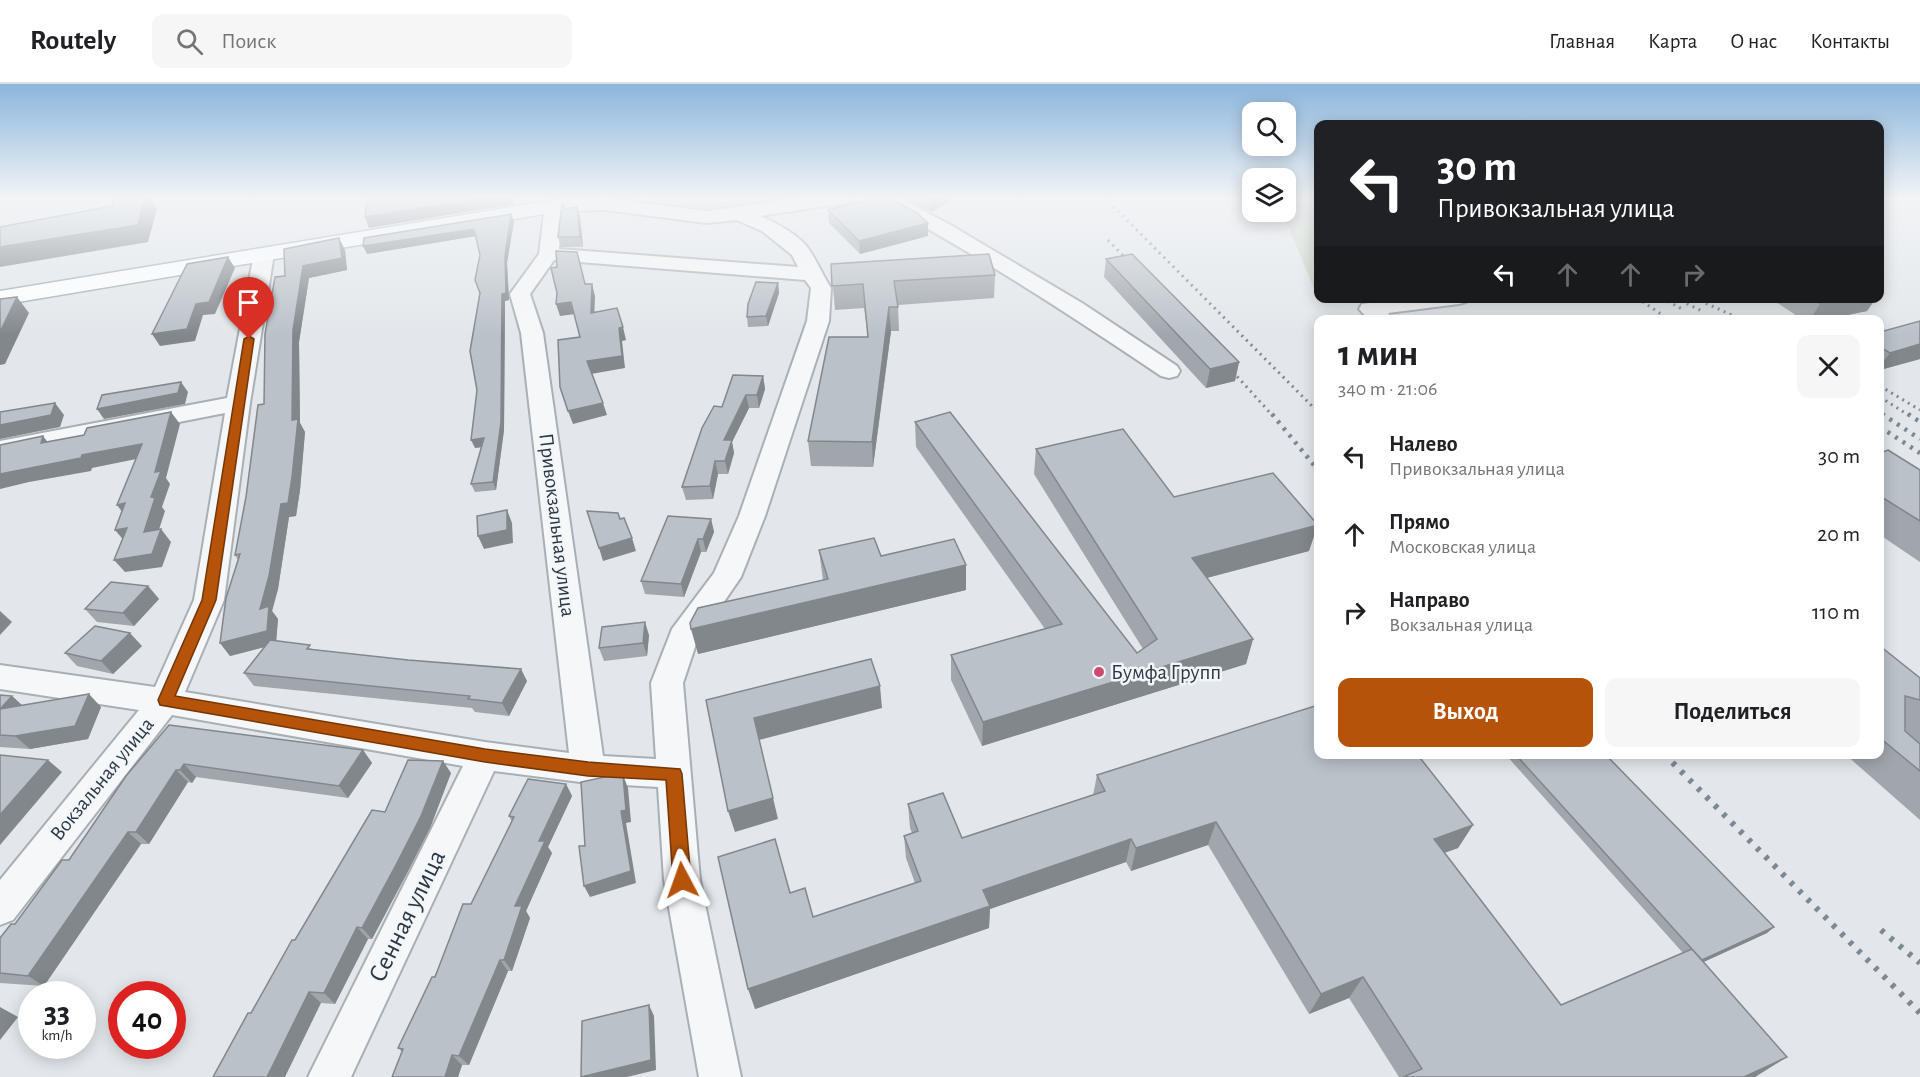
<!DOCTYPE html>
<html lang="ru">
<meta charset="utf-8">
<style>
body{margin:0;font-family:"Alegreya Sans",sans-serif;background:#f6f6f6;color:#202124;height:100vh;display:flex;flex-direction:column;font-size:22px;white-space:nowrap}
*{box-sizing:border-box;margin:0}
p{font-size:20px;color:#757577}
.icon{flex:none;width:33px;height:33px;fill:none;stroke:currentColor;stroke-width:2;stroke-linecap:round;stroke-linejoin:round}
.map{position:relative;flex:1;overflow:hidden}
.side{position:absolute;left:1314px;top:231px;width:570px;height:444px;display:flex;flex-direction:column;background:#fff;border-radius:12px;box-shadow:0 3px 15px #0003}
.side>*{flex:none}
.banner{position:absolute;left:1314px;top:36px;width:570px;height:183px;border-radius:12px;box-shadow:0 3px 15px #0003;background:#202124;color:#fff;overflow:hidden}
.tools{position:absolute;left:1242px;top:18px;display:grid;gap:12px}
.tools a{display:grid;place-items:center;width:54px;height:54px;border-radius:12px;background:#fff;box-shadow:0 3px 15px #0003;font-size:30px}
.speed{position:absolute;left:18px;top:897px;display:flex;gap:12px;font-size:30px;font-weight:700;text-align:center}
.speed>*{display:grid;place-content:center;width:78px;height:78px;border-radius:50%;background:#fff;box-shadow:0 3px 15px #0003;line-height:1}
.speed small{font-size:15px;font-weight:400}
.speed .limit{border:9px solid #d22;background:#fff;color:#111}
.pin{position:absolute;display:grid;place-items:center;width:51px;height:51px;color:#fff;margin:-62px -26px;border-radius:50% 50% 50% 0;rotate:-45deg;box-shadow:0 0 6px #0007}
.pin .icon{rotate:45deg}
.me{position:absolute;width:66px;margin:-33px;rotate:356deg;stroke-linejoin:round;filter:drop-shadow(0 0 4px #0008)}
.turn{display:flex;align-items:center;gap:21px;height:126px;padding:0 24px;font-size:27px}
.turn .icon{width:78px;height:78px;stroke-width:2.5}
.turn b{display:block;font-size:42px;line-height:51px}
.lanes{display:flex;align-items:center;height:57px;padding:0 24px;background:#0003;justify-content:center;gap:30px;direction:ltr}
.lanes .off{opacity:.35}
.round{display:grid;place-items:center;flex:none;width:63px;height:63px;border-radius:12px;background:#f6f6f6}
.head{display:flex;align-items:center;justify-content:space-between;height:102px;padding:0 24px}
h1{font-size:36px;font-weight:700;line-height:45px}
.button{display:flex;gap:12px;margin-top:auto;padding:12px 24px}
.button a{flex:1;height:69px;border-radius:12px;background:#b45309;color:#fff;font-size:24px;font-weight:700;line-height:69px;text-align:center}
.button a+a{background:#f6f6f6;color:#202124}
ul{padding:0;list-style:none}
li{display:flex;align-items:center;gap:18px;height:78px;padding:0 24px}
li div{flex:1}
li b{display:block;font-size:22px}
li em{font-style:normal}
header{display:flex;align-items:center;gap:36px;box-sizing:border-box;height:84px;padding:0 30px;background:#fff;border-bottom:2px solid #e0e0e0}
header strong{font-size:28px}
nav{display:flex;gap:33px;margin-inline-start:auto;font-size:21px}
.search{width:420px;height:54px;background:#f6f6f6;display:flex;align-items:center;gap:15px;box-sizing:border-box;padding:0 21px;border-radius:12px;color:#757577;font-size:22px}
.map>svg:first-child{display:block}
</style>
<header>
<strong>Routely</strong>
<div class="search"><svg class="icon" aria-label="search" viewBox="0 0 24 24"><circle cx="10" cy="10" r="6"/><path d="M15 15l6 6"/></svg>Поиск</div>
<nav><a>Главная</a><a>Карта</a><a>О нас</a><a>Контакты</a></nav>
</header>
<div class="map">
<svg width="1920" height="993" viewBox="0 0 1920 993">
<rect width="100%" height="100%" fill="#e3e7eb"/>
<!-- green -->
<g fill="#cbd5c4">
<path d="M 650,113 L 790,113 C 759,118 672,138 650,113 Z"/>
<polygon points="1286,113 1318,113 1318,207 1315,207 1288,142 1273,128 1286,128"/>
</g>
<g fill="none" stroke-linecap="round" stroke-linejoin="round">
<defs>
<g id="minor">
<path d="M 808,113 L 853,113 L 850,117 L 844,119 L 760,132 C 775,138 802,153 810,167 C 818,179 823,192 831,204 L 829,237 L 765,432 L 741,493 L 697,557 L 683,599 L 700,796 L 741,993 L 699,993 L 664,796 L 658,703 L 588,699 L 494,687 L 351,993 L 308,993 L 463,682 L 172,631 L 13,836 L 0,841 L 0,796 L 139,626 L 0,605 L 0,581 L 155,603 L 194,516 L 225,329 L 0,373 L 0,357 L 227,314 L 254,170 L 257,166 L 271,166 L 274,170 L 250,319 L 224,516 L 185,608 L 485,658 L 569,669 L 521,249 L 510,210 L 539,170 L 545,122 L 547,118 L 554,116 L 605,114 L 706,127 ZM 605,126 L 706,139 L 737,136 L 762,147 L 792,171 L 798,183 L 559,165 L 563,127 ZM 554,176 L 805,196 L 811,204 L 807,237 L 739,432 L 714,489 L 672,545 L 651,599 L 656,675 L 603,672 L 543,249 L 530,210 Z"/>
<path d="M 874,113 L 897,113 L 947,139 L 1082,219 L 1177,282 L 1180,287 L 1177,292 L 1169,294 L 1161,292 C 1069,230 975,169 877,117 Z"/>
<polygon points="1403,214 1469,214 1466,218 1459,220 1388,229 1393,236 1369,236 1359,225 1362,220"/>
</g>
<polygon id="major" points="554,116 562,117 565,122 562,127 0,221 0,207"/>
</defs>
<!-- minor casing -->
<use href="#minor" stroke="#a8afb5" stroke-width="4"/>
<!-- major casing -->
<use href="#major" stroke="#a2adb7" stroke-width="3"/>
<!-- minor -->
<use href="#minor" fill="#f6f7f9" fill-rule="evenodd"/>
<!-- major -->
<use href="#major" fill="#fff" fill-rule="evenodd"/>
<!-- rail-far2 -->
<g stroke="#7c8995" stroke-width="3" stroke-dasharray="2 4.5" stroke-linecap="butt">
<polyline points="1104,113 1318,328"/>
<polyline points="1108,156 1135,184"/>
<polyline points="1637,214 1670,236"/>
<polyline points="1662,214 1682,225"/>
<polyline points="1675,214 1702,227"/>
<polyline points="1694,214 1743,236"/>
<polyline points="1224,278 1273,332"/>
<polyline points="1880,302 1920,326"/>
<polyline points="1880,313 1910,332"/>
<polyline points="1880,329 1884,332"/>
</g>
<!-- rail-far1 -->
<g stroke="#7c8995" stroke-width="4.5" stroke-dasharray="3 6" stroke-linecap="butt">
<polyline points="1272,330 1318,386"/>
<polyline points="1882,330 1920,355"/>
<polyline points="1908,330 1920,338"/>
<polyline points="1880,343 1920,369"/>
<polyline points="1880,363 1920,389"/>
</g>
<!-- rail -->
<g stroke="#7c8995" stroke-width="6" stroke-dasharray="4 8" stroke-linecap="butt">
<polyline points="1664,670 1920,929"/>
<polyline points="1881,846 1920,879"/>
</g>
</g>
<!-- wall -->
<g fill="#a0a6ac">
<polygon points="902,113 949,113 949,118 931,128"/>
<polygon points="577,123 580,133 583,163 561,163 558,153 565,125"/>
<polygon points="828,126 928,139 928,152 860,170 829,139"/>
<polygon points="511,130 514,137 507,179 509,216 505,217 504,346 496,406 475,408 471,400 482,363 475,364 480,171 476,152 367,170"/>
<polygon points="339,154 345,166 347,186 309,194 299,258 300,339 305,348 300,406 296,432 289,433 278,505 272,527 278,535 276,557 313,565 527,597 509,632 475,628 472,624 254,602 244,589 265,563 230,572 220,559 238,476 235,471 264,320 285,192"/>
<polygon points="1106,175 1239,278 1235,297 1206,304 1104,193"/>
<polygon points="831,180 995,191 994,214 898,221 899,247 891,247 873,383 811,382 808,357 868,253 864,224 835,226"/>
<polygon points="778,199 779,209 768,242 748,243 747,233"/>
<polygon points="1770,214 1876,214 1867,227 1823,236 1803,236"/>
<polygon points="1920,237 1920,275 1880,286 1880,248"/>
<polygon points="763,292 765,305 759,324 749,324 732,358 734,369 728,390 718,390 713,415 686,416 682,403 722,323"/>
<polygon points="915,338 1137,569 1143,565 1034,390 1036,365 1174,413 1309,467 1207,494 1253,555 1246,580 982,662 951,596 951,571 1045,545 916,363"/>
<polygon points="1880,369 1920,386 1920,478 1880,451"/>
<polygon points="711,435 714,448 706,468 701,468 684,513 645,510 641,497"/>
<polygon points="819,466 881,472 966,506 698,570 823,496"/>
<polygon points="148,502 159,515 134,542 97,538 85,525"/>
<polygon points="649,551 647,572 604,577 599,564"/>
<polygon points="142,562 113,590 77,582 65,569"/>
<polygon points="1880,562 1920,594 1920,736 1845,670 1880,670"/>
<polygon points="0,611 12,612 22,621 101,623 88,655 30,665 0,663"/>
<polygon points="169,641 363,666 372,679 348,714 196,693 192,699 188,698 149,760 141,760 44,902 0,899 0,854 15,840 69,776"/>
<polygon points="1505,670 1605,670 1774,843 1767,849 1703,878 1758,991 1755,993 1399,993 1349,914 1309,930 1208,761 1131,787 1126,778 990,825 989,844 755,925 790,809 813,833 915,799 906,774 904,752 912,749 910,744 908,720 962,754 1093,711 1097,691 1473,741 1458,764 1444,769 1561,921 1683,869"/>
<polygon points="451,689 430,744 406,791 372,855 368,855 335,920 321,919 251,929 295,856 385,728"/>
<polygon points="566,700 572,712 548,763 552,769 526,827 530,834 512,887 508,887 469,981 462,981 458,993 392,993 402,968 398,964 512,738 509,732"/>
</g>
<!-- shaded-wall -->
<g fill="#82878c">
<polygon points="145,113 150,113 157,125 148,158 0,183 0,163"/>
<polygon points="490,113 524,113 514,115 514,120 369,144 365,133"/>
<polygon points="937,113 949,113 949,118 931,128 931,117"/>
<polygon points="577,123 580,133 583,163 580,153"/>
<polygon points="511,130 514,137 507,179 509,216 505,217 504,346 496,406 493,398 502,210 505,172"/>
<polygon points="928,139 928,152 860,170 859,157"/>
<polygon points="474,145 476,152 367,170 363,162"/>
<polygon points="339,154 345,166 347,186 309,194 299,258 300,339 305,348 300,406 296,432 289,433 278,505 272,527 278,535 276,560 230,572 220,559 260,525 292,336 293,246 303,182"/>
<polygon points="228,173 235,184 215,230 203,231 195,257 160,262 152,250 196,220"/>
<polygon points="778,199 779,209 768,242 766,232"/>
<polygon points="592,200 595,212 594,241 591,229"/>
<polygon points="17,213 29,229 5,280 0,281 0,248"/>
<polygon points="1849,214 1876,214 1867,227 1823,236 1810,236 1820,220"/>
<polygon points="571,218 575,230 560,232 556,220"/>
<polygon points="889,223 891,247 873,383 872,358"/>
<polygon points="623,243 626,256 622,257 625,284 591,290 587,277 619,244"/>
<polygon points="1920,260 1920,275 1880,286 1880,282 1890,269"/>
<polygon points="1239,278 1235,297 1206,304 1210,285"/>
<polygon points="763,292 765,305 759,324 757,311"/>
<polygon points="181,298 188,308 185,320 104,335 97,325"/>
<polygon points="746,311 749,324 732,358 734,369 728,390 725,377 724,356"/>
<polygon points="55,319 64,331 60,343 0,355 0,341"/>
<polygon points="603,319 607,331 573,340 568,327"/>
<polygon points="171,328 180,340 166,394 170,400 162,423 165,427 154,461 144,448 155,388"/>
<polygon points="43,352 53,365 41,359"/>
<polygon points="484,354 488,362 475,364 471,356"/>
<polygon points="142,360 151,372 92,384 91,387 29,398 0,405 0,390 82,371"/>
<polygon points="715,377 718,390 713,415 710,402"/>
<polygon points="125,419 126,433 117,421"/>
<polygon points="507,426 512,439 513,459 484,465 478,452"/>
<polygon points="711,435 714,448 706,468 703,455"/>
<polygon points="1318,441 1309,467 1187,499 1192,474"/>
<polygon points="127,444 126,459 115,446"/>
<polygon points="161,445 171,458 162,483 125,488 114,476"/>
<polygon points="632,454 636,467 603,477 599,464"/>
<polygon points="698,455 701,468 684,513 681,500"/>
<polygon points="966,481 966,506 698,570 691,545"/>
<polygon points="148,502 159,515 134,542 123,529"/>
<polygon points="0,527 12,538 0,551"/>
<polygon points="645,538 649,551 647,572 643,559"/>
<polygon points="130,549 142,562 113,590 101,577"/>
<polygon points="1253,555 1246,580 982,662 983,638"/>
<polygon points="521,585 527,597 509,632 502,619"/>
<polygon points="880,602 882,624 759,656 754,634"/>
<polygon points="89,610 101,623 88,655 30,665 15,652"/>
<polygon points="12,612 25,624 0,625"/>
<polygon points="363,666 372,679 348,714 339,702"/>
<polygon points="48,676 62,688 0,761 0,731"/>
<polygon points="443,677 451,689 430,744 406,791 372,855 362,844"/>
<polygon points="184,680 196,693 192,699 180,686"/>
<polygon points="176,686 188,698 149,760 136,748"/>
<polygon points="623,691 628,704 631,738 626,739 636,799 590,813 584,802 621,727"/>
<polygon points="566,700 572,712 548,763 552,769 526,827 530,834 512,887 504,876 515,822 539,757"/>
<polygon points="773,714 778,735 735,748 728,727"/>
<polygon points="1216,738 1208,761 1131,787 1136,764"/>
<polygon points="1473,741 1458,764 1419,778 1434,755"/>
<polygon points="128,748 141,760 44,902 28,892"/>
<polygon points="1131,755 1126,778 990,825 989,844 755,925 748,905 983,806"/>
<polygon points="357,843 368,855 335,920 324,909"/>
<polygon points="1774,843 1767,849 1695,882 1701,876"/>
<polygon points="500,876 508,887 469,981 459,972"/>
<polygon points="1363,893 1349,914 1309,930 1321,910"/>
<polygon points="309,908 321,919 285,993 267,993"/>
<polygon points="649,921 654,932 656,986 627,993 582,993"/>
<polygon points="0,923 18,933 0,956"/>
<polygon points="452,971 462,981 458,993 445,993"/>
<polygon points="1787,973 1755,993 1744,993"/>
</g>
<!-- building -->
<g fill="#bac1c8" stroke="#82878c" stroke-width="1.5">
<polygon points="114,113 145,113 138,141 0,163 0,143 112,122"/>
<polygon points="367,113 392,113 392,115 401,113 490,113 365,133"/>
<polygon points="872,113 888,113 916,128 928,139 859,157 828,126 867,116"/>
<polygon points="924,113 937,113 931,117"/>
<polygon points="562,119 565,125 577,123 580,153 558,153"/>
<polygon points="511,130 505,172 506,209 502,210 501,338 493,398 471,400 484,354 471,356 477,306 470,267 480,209 475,196 480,171 474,145 363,162 364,154"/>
<polygon points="339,154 342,174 303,182 293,246 292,336 298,335 292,393 288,419 281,420 269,492 260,525 269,522 267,547 220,559 226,514 240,470 235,471 246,413 258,321 264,320 265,250 275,193 285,192 284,165"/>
<polygon points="556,167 577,168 585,200 592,200 591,229 617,224 623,243 619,244 622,272 587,277 603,319 568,327 560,303 558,256 580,253 571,218 556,220 557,209 551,184 557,183"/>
<polygon points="989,170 995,191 894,197 898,223 889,223 872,358 808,357 829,253 868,253 863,200 832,202 831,180"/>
<polygon points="1132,170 1239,278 1210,285 1106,175"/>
<polygon points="228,173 209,218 196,220 187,245 152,250 187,180"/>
<polygon points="756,198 778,199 766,232 747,233 748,220"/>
<polygon points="17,213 0,248 0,215"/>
<polygon points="1812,214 1849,214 1820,220"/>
<polygon points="1920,237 1920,260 1890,269 1880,263 1880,248"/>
<polygon points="733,291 763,292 757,311 746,311 724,356 732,356 725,377 715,377 710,402 682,403 702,344 714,322 722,323"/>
<polygon points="181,298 178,309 97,325 102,311"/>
<polygon points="55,319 51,331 0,341 0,328"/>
<polygon points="171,328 155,388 161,387 151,413 155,414 144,448 161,445 152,470 114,476 127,444 115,446 125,419 117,421 142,360 82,371 81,374 0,390 0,361 43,352 41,359 84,351 87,344"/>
<polygon points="950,328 1137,569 1157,555 1036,365 1123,345 1174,413 1273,389 1318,441 1192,474 1253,555 983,638 951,571 1062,540 915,338"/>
<polygon points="1888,366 1920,386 1920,437 1880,412 1880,369"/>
<polygon points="507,426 507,446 478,452 477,432"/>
<polygon points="587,427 618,429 620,435 624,434 632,454 599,464"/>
<polygon points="668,432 711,435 703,455 698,455 681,500 641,497"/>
<polygon points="874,454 881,472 954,455 966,481 691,545 690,539 698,524 828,495 819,466"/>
<polygon points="111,498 148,502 123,529 85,525"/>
<polygon points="645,538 643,559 599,564 602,543"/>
<polygon points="95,542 130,549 101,577 65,569"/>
<polygon points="270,556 310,561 307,565 408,576 521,585 502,619 468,615 470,612 244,589"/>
<polygon points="1880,562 1920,594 1920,616 1905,612 1905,647 1920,660 1920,687 1880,654"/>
<polygon points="871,575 880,602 754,634 773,714 728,727 706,616"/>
<polygon points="89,610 75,642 15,652 0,651 0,625"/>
<polygon points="0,611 12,612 0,625"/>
<polygon points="1318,621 1318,670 1417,670 1473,741 1434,755 1561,921 1692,865 1787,973 1744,993 1403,993 1422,985 1363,893 1321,910 1216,738 1136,764 1131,755 983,806 990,822 748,905 718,773 775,755 790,809 805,804 813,833 921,797 904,752 918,747 908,720 943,709 962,754 1105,707 1097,691"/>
<polygon points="169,641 363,666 339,702 184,680 180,686 176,686 136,748 128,748 28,892 0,889 0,854 11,840 15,840 62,776 69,776 126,692"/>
<polygon points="1515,670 1605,670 1774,843 1702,876"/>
<polygon points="0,671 48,676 0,731"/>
<polygon points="408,676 443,677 421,732 397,779 362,844 357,843 324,909 309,908 267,993 213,993 248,929 251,929 292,856 295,856 372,726 385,728"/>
<polygon points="614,691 623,691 626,726 621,727 631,787 584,802 579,762 585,762 581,698"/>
<polygon points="528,695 566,700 539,757 545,757 515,822 522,822 504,876 500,876 459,972 452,971 445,993 392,993 403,965 398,964 432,893 435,893 463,820 471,820 514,733 509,732"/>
<polygon points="649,921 651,976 581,993 582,937"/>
</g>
<!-- sky -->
<linearGradient id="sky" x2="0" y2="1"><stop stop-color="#8bb6dc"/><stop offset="0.45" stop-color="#f2f4f6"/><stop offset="1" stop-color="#f2f4f6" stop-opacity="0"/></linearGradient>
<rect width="1920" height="252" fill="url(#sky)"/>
<!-- route -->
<polygon fill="#b45309" stroke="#753606" stroke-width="1.5" points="249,252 254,255 216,516 175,612 485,665 588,678 680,685 682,690 691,796 688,802 682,805 676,802 673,796 666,696 588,692 485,678 160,621 158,616 202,516 244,255"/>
<!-- markers -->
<circle fill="#cd4a71" stroke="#f3f6f8" stroke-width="2" cx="1099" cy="588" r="6"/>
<g text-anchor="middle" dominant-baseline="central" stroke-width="5" stroke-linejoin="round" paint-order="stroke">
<!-- street labels -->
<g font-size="21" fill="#2b3743" stroke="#f3f6f8">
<text transform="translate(557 441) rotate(83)">Привокзальная улица</text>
<text transform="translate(102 695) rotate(-51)">Вокзальная улица</text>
</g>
<!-- poi labels -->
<g font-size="21" fill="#2b3743" stroke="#f3f6f8" text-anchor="start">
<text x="1111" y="588">Бумфа Групп</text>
</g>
<!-- near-street labels -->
<g font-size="26" fill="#2b3743" stroke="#f3f6f8">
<text transform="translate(407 832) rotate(-64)">Сенная улица</text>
</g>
</g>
</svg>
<div class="tools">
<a><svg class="icon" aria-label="search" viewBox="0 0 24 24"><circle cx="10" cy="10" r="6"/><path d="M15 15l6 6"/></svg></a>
<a><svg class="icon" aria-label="layers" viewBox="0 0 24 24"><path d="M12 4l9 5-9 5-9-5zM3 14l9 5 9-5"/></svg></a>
</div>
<div class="speed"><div>33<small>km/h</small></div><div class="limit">40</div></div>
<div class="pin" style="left:249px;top:255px;background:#d93025"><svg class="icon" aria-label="arrive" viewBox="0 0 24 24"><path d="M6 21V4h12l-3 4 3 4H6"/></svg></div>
<svg class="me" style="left:682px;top:796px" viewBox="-20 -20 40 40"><path d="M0-17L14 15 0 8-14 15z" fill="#b45309" stroke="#fff" stroke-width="4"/></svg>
<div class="banner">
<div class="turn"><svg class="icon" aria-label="left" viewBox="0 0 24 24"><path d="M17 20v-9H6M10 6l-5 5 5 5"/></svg><div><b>30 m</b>Привокзальная улица</div></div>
<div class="lanes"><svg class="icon" aria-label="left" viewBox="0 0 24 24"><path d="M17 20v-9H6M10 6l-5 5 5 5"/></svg><svg class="icon off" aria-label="ahead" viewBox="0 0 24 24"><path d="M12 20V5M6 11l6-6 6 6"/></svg><svg class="icon off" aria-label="ahead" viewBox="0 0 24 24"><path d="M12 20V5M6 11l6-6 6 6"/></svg><svg class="icon off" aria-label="right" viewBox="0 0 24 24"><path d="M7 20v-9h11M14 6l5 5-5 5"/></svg></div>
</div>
<section class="side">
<div class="head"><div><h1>1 мин</h1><p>340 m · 21:06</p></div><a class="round"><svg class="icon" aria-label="close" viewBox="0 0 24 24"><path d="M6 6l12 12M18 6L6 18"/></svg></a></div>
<ul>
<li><svg class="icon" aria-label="left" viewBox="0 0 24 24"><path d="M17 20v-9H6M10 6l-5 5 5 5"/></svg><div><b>Налево</b><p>Привокзальная улица</p></div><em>30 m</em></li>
<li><svg class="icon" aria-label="ahead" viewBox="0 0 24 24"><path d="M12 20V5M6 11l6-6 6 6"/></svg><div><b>Прямо</b><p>Московская улица</p></div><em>20 m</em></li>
<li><svg class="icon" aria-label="right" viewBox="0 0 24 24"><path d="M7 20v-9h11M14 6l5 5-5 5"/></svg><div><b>Направо</b><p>Вокзальная улица</p></div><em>110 m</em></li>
</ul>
<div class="button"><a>Выход</a><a>Поделиться</a></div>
</section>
</div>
